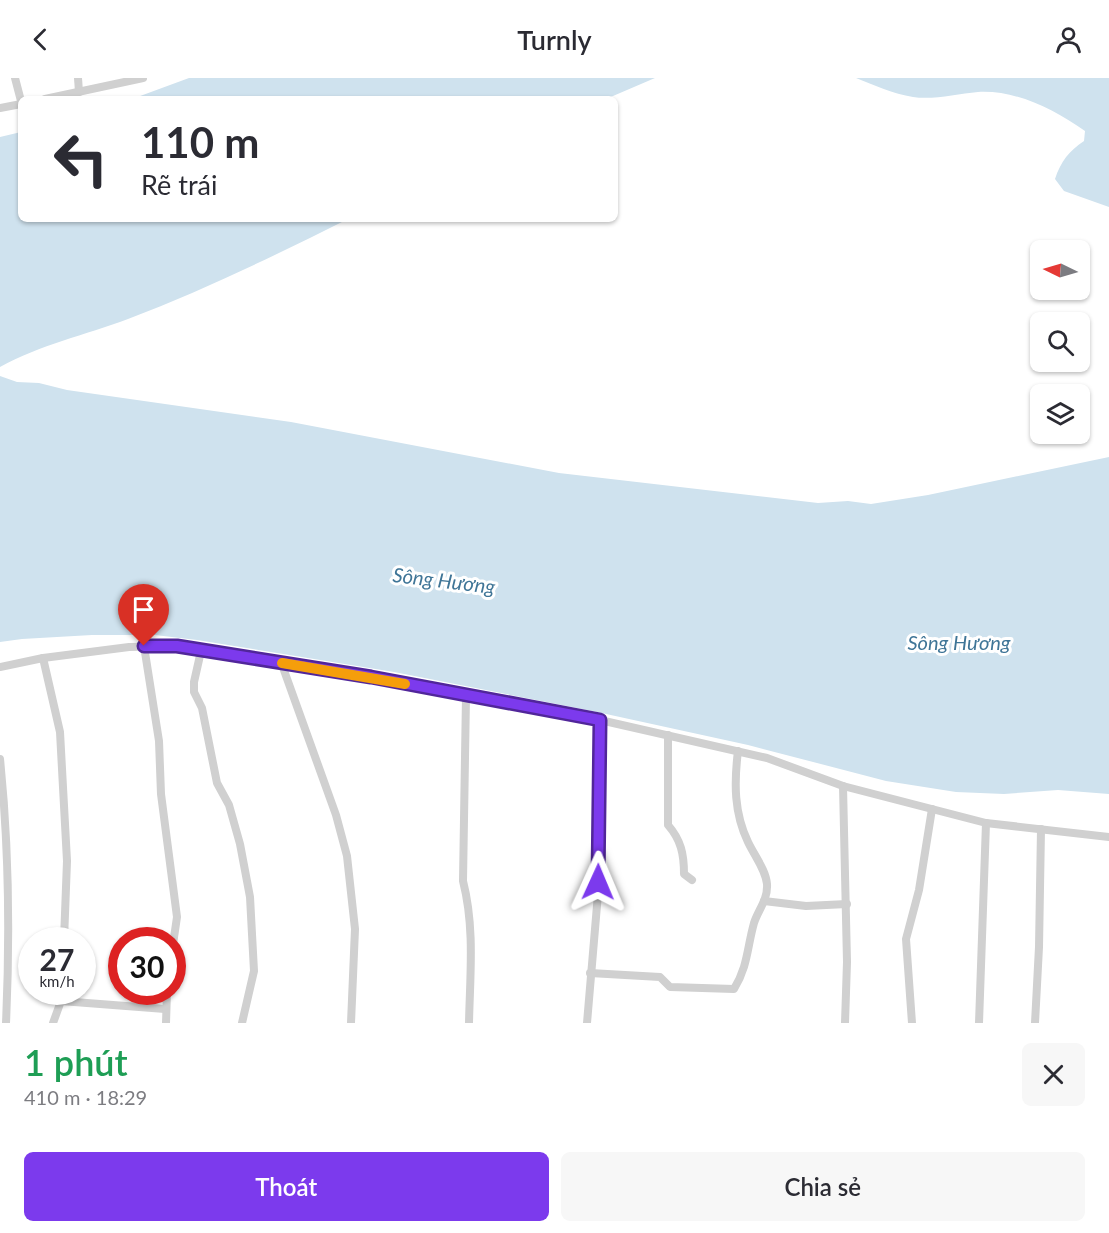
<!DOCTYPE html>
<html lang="vi">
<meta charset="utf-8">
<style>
body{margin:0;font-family:Lato,sans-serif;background:#f7f7f7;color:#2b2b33;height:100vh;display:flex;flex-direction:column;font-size:22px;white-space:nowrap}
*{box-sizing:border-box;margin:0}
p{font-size:20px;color:#7c7c81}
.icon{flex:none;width:33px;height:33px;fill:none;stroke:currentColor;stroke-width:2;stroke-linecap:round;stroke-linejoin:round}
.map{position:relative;height:945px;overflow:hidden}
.sheet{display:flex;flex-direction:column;background:#fff;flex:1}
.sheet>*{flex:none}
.hud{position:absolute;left:18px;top:18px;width:600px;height:126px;border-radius:9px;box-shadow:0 2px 4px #0004;background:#fff;color:#2b2b33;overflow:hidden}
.needle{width:39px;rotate:275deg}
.controls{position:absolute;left:1030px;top:162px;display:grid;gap:12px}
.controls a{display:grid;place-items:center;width:60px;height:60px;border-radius:9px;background:#fff;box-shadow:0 2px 4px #0004;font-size:30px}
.speed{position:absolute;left:18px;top:849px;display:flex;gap:12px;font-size:30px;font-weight:700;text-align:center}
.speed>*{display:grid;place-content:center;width:78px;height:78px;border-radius:50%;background:#fff;box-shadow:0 2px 4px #0004;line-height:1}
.speed small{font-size:15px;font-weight:400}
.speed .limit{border:9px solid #d22;background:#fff;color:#111}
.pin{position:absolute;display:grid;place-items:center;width:51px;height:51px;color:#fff;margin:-62px -26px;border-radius:50% 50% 50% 0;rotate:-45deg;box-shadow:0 0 6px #0007}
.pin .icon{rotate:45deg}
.me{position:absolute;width:66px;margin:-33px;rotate:1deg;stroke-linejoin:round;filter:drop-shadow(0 0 4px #0008)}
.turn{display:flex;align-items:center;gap:21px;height:126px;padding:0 24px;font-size:27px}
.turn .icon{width:78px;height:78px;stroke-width:2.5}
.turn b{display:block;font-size:42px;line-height:51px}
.round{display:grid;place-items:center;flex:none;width:63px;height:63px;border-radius:9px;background:#f7f7f7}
.headline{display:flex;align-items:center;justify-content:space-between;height:102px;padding:0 24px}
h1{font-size:36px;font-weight:600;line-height:45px;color:#1e9e55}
.primary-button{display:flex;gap:12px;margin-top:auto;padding:12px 24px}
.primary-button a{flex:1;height:69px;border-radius:9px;background:#7c3aed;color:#fff;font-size:24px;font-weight:600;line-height:69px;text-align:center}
.primary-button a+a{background:#f7f7f7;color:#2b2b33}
header{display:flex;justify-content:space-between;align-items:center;height:78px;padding:0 24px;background:#fff;font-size:27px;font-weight:600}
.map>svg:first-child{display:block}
</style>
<header><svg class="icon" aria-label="back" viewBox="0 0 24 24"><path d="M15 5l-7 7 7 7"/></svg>Turnly<svg class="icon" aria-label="person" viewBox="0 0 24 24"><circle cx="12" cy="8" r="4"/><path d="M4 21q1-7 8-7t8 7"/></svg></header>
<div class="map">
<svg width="1109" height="945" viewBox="0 0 1109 945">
<rect width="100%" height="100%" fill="#fff"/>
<!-- water -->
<g fill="#cfe2ee">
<polygon points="189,0 655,0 606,21 132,21"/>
<path d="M 856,0 L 1109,0 L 1109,129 L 1064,113 L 1055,101 C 1061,83 1069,73 1084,63 L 1085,53 C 1053,31 1017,12 978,14 C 957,16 933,22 913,19 C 893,16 874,7 856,0 Z"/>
<path d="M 21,54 L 21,141 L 348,141 C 276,177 204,212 128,241 C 85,257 40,267 0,289 L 0,59 Z"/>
<polygon points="0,298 17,304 39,305 67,312 291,344 559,395 818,425 848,423 871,426 928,417 1109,379 1109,716 1058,712 1004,716 956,714 886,703 748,667 597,634 394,594 197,562 155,557 92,557 22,561 0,564"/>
</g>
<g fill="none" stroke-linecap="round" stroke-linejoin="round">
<!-- street -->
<g stroke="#d0d0d0" stroke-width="8">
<polyline points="15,0 21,23"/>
<polyline points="78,0 79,14"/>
<polyline points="45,21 143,0"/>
<polyline points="0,30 21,26"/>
<polyline points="144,568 159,663 161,716 177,839 172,873"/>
<polyline points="201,573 194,604 194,614 202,630 217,705 229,727 240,766 250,819 254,893 242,945"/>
<polyline points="43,580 60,654 67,783 64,862"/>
<polyline points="281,584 336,737 347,778 355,851 351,945"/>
<polyline points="0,589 43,580 129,569 177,568 371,599 600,642 767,680 843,708 986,745 1109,759"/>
<path d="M 466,618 L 463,803 C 475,850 470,897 469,945"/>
<path d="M 668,657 L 668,747 C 681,762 684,776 684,796 L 692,802"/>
<path d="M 0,681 C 9,769 10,857 6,945"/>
<polyline points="843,708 847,884 845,945"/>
<polyline points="764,823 806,828 847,826"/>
<path d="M 590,895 L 660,899 L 670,909 L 734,911 C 748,888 747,870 754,845 C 758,832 768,822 767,806 C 766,792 754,777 748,764 C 734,735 734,705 738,673"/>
<polyline points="61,923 165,931"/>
<polyline points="53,945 61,923 62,914"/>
<polyline points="166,945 167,914"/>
<polyline points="587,945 599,804 600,642"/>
<polyline points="912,945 906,861 919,812 932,731"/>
<polyline points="979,945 986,745"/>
<polyline points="1035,945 1039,869 1041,751"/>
</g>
</g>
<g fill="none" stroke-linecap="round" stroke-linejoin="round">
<defs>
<polyline id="route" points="144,568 177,568 371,599 600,642 598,804"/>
</defs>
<!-- route casing -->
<use href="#route" stroke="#51269a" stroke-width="15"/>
<!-- route -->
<use href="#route" stroke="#7c3aed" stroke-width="10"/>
<!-- slow -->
<polyline stroke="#f59e0b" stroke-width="10" points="282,585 405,606"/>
</g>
<g text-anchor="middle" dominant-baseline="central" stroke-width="6" stroke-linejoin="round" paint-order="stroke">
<!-- water labels -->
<g font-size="20" font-style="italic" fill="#3f7597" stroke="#fff">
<text transform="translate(444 502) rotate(7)">Sông Hương</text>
<text x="959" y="564">Sông Hương</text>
</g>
</g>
</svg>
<div class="controls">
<a><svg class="needle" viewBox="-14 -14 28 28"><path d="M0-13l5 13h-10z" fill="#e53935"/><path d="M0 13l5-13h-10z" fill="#7c7c81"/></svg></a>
<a><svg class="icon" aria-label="search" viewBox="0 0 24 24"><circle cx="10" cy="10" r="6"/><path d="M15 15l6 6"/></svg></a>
<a><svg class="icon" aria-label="layers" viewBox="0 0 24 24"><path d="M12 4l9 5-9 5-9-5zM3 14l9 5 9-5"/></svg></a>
</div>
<div class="speed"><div>27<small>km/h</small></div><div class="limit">30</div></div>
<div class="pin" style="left:144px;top:568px;background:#d93025"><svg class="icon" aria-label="arrive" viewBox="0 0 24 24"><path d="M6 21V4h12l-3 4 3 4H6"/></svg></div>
<svg class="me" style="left:598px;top:804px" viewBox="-20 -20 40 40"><path d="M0-17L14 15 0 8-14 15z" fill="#7c3aed" stroke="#fff" stroke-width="4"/></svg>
<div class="hud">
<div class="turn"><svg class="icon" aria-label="left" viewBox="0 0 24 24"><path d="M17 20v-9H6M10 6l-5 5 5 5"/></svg><div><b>110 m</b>Rẽ trái</div></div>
</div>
</div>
<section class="sheet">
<div class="headline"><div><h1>1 phút</h1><p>410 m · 18:29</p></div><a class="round"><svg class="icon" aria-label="close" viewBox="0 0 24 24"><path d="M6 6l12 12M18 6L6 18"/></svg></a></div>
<div class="primary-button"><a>Thoát</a><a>Chia sẻ</a></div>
</section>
